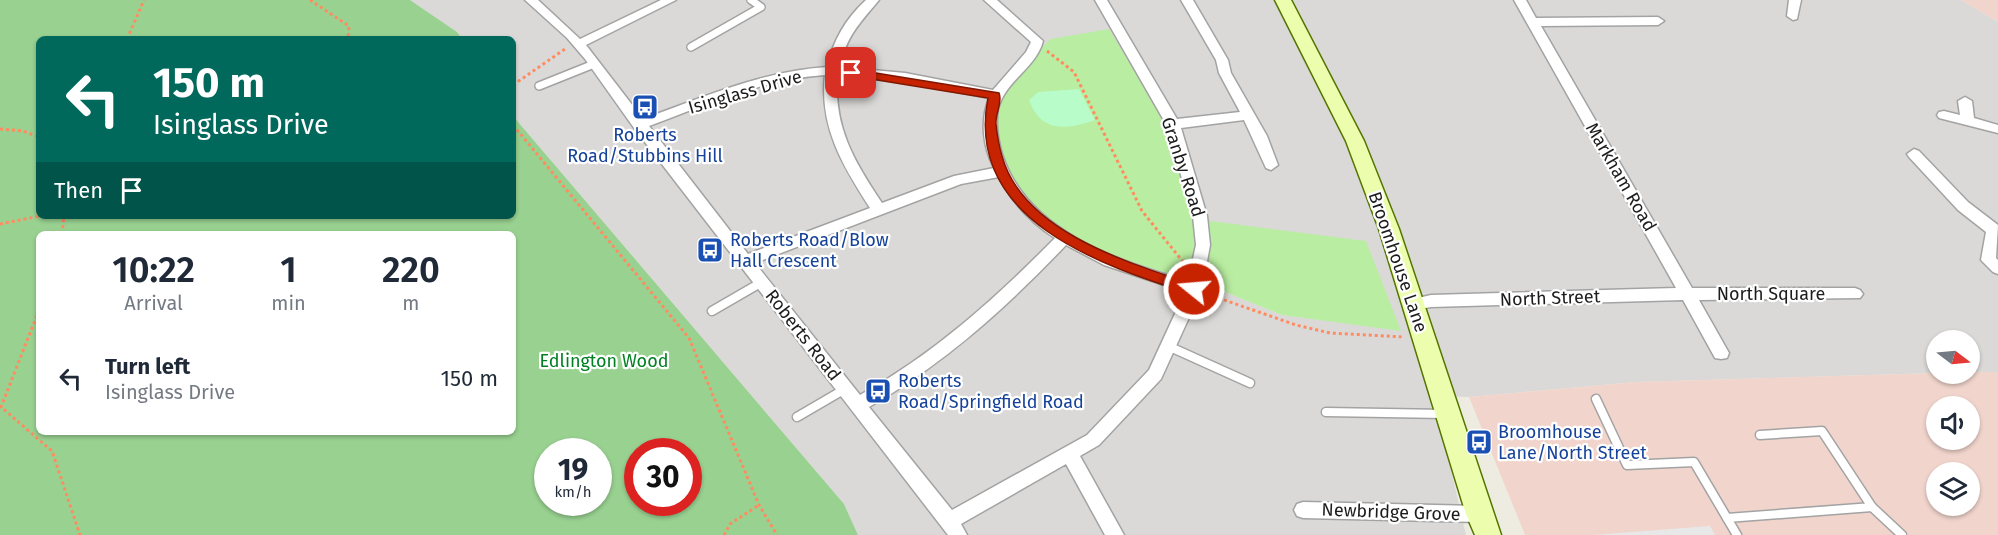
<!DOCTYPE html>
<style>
body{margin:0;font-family:"Fira Sans",sans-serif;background:#f2f2f3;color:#1f2937;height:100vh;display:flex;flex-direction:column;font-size:22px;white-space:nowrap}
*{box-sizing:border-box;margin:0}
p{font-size:20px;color:#747a83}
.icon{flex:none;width:33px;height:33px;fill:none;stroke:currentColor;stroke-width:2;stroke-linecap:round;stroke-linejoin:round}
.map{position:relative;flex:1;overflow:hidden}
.details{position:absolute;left:36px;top:231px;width:480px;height:204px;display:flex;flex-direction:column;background:#fff;border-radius:9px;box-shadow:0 2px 4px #0004}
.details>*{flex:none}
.hud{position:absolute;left:36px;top:36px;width:480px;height:183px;border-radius:9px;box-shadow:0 2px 4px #0004;background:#00695c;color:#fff;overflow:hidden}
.needle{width:39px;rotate:106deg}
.controls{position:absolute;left:1926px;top:330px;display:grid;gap:12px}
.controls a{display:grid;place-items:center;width:54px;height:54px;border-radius:50%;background:#fff;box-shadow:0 2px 4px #0004;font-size:30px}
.speed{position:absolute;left:534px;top:438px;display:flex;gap:12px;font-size:30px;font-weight:700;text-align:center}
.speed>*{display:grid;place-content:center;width:78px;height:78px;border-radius:50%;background:#fff;box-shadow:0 2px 4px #0004;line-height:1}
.speed small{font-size:15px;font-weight:400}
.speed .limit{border:9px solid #d22;background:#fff;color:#111}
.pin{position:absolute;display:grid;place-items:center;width:51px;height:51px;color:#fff;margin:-26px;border-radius:12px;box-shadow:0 3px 9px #0006}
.me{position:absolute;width:66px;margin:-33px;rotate:287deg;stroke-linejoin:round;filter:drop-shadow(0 0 4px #0008)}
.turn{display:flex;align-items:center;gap:21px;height:126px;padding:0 18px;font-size:27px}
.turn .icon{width:78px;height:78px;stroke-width:2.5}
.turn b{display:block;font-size:42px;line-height:51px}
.then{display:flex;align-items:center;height:57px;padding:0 18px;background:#0003;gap:12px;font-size:22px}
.eta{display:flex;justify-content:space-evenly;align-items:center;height:102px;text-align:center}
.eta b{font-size:36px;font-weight:600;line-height:42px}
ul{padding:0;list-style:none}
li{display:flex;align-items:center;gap:18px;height:90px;padding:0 18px}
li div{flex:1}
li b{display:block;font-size:22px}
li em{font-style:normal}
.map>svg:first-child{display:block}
</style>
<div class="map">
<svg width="1998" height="535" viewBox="0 0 1998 535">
<rect width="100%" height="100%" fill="#eeece0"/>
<!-- residential -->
<path fill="#dad9d8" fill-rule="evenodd" d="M 410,0 L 1961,0 L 1998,22 L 1998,372 L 1970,372 L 1970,340 L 1936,340 L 1936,373 L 1637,382 L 1469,397 L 1434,396 L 1466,535 L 858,535 L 844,504 L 513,116 L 513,39 L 462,39 L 457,32 ZM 1195,219 L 1400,330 L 1282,315 L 1215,288 L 1125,260 L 1067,235 Z"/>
<!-- commercial -->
<g fill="#f1d5cd" fill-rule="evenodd">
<polygon points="1961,0 1998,0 1998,22"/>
<path d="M 1970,372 L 1998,372 L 1998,535 L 1525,535 L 1469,397 L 1637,382 ZM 1936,406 L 1970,406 L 1970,440 L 1936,440 ZM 1936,472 L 1970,472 L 1970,506 L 1936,506 Z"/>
</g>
<!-- grass -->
<polygon fill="#b9eda1" points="1109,29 1167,125 1195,219 1366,241 1401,331 1282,315 1215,288 1125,260 1067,235 1021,194 1002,156 992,117 1002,83 1051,39"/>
<!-- forest -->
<path fill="#99d191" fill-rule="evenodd" d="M 0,0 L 410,0 L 457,32 L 462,39 L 39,39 L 39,216 L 513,216 L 513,116 L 844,504 L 858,535 L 0,535 ZM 39,234 L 513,234 L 513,432 L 39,432 ZM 548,452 L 598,452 L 598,502 L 548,502 ZM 638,452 L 688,452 L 688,502 L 638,502 Z"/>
<!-- park -->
<path fill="#b8fdc9" d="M 1079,89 L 1095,120 C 1066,130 1041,133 1029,100 L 1038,92 Z"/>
<!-- parking -->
<polygon fill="#e8e8e8" points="1710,526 1715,535 1593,535"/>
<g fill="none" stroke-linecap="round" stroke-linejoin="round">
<defs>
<g id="lane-far1">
<polyline points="691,47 761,7 751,0"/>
<polyline points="539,86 594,64"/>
</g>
<g id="lane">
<polyline points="712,311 762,282"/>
<polyline points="1168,346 1250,383"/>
<polyline points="1596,399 1627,465 1694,462 1737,535"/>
<polyline points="1326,412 1445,414"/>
<polyline points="797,417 845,389"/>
<polyline points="1872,507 1902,535"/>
<polyline points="1727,518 1872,507 1822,431 1760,435"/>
</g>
<g id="street">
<path d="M 525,0 L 538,0 L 580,39 L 661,0 L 676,0 L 586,45 L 643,119 C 703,97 763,71 827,67 C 833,41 846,18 866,0 L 879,0 C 860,23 846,36 840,67 L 905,73 L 993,90 L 1026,52 L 1031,42 L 984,0 L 997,0 L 1043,41 C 1036,68 1005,81 998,109 C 995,124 998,140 1002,154 C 1027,232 1118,261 1188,281 L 1196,245 L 1193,216 L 1166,124 L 1095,0 L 1107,0 L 1177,119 L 1240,112 L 1219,73 L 1216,60 L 1181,0 L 1193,0 L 1228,60 L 1231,73 L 1267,136 L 1278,165 L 1271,170 L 1266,168 L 1244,120 L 1181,128 L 1207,216 L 1210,245 L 1202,289 L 1161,379 L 1099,445 L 1080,456 L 1124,535 L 1105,535 L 1066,464 L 961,524 L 967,535 L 948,535 L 634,128 L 585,59 L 567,38 ZM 825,75 C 819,127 843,166 870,208 L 748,254 L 649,126 C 706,105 763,79 825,75 ZM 838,75 L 905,82 L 989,98 C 980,121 983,147 994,168 L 954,176 L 882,203 C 855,163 832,125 838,75 ZM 999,177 C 1012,202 1031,223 1055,238 C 996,298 934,354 860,395 L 755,263 L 961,184 ZM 1066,245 L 1104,265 L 1185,292 L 1149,370 L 1087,435 L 952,510 L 869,407 C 944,364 1007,307 1066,245 Z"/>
<polygon points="1514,0 1526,0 1536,18 1658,17 1664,21 1658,25 1541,26 1692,288 1855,288 1860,290 1863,294 1860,298 1699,300 1729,353 1727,358 1721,359 1715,358 1683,300 1431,307 1414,310 1409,308 1406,304 1409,300 1431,295 1676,288"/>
<polygon points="1789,0 1801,0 1797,19 1793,20 1787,16"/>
<polygon points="1965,97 1972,101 1974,118 1998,125 1998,133 1939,118 1937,115 1939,112 1944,111 1960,115 1958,101"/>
<polygon points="1914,149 1919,151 1968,202 1998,225 1996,258 1998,260 1998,274 1993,272 1981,260 1986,232 1958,210 1909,157 1907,154"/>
<polygon points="1303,502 1479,506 1485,508 1488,514 1485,520 1479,522 1303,518 1297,516 1294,510 1297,504"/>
</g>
<polygon id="secondary" points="1275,0 1291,0 1364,141 1399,229 1501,535 1475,535 1466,514 1379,229 1346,141"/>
</defs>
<!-- lane-far1 casing -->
<use href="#lane-far1" stroke="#a3a3a3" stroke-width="10"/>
<!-- lane casing -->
<use href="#lane" stroke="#a3a3a3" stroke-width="11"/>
<!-- street casing -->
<use href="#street" stroke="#a3a3a3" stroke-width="3"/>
<!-- secondary casing -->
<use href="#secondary" stroke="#547500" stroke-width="3"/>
<!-- path -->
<g stroke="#ff8c60" stroke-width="3" stroke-dasharray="3 3" stroke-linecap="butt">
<polyline points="310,0 349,26 348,39"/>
<polyline points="127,39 144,0"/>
<polyline points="1047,51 1074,72 1142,211 1184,263"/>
<polyline points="513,85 565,49"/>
<polyline points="513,125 689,338 759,505 777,535"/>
<polyline points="0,129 23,131 39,137"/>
<polyline points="0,224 40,216"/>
<polyline points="62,234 64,216"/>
<polyline points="1207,294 1296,325 1330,333 1404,337"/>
<polyline points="39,310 1,407 52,451 80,535"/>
<polyline points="724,535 730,524 759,505"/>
</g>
<!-- lane-far1 -->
<use href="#lane-far1" stroke="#fff" stroke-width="7"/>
<!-- lane -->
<use href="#lane" stroke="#fff" stroke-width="8"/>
<!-- street -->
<use href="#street" fill="#fff" fill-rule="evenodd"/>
<!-- secondary -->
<use href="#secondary" fill="#ecfeae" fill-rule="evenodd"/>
</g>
<!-- route -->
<path fill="#c72300" stroke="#811700" stroke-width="1.5" d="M 851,69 L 999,93 C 1003,102 995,114 996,124 C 997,134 999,146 1002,156 C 1023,233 1132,264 1199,286 L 1199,293 L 1194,295 C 1103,266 964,221 988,98 L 847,75 L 847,70 Z"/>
<!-- icons -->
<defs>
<symbol id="bus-square" viewBox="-11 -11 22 22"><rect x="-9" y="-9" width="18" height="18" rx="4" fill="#1a4fb4" stroke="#fff"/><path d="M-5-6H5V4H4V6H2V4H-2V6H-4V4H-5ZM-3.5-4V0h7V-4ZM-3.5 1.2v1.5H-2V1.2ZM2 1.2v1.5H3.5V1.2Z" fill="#fff"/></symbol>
</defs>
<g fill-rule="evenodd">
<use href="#bus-square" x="630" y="92" width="30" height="30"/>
<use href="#bus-square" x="695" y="235" width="30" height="30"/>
<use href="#bus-square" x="863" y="376" width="30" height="30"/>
<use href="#bus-square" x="1464" y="427" width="30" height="30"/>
</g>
<g text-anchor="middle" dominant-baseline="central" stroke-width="4.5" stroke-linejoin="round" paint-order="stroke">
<!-- street labels -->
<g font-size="18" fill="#1c1c1c" stroke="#fff">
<text transform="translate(745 92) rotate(-16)">Isinglass Drive</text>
<text transform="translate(1183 167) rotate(72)">Granby Road</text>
<text transform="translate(1621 177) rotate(60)">Markham Road</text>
<text transform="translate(1398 262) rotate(71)">Broomhouse Lane</text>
<text x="1771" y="294">North Square</text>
<text transform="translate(1550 298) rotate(-2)">North Street</text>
<text transform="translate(803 335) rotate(52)">Roberts Road</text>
<text transform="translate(1391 512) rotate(2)">Newbridge Grove</text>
</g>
<!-- transit labels -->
<g font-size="18" fill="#164399" stroke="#fff" text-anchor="start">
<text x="645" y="135" text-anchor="middle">Roberts<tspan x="645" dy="21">Road/Stubbins Hill</tspan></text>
<text x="730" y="240">Roberts Road/Blow<tspan x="730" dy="21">Hall Crescent</tspan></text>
<text x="898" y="381">Roberts<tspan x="898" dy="21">Road/Springfield Road</tspan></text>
<text x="1498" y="432">Broomhouse<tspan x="1498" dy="21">Lane/North Street</tspan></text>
</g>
<!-- park labels -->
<g font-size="18" fill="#038023" stroke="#fff">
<text x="604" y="361">Edlington Wood</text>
</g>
</g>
</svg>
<div class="controls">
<a><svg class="needle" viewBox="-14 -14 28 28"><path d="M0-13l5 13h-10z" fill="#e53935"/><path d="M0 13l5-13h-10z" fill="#747a83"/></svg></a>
<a><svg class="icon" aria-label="sound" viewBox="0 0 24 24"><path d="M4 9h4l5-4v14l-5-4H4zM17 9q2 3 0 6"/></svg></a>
<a><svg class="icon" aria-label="layers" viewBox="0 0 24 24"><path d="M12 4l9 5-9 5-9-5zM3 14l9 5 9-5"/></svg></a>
</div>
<div class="speed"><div>19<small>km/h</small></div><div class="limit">30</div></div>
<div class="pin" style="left:851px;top:73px;background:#d93025"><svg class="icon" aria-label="arrive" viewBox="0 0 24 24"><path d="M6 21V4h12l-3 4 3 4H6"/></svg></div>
<svg class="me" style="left:1194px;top:289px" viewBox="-20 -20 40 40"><circle r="17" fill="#c72300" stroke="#fff" stroke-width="3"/><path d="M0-11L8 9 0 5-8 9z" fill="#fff"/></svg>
<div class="hud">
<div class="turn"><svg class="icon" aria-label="left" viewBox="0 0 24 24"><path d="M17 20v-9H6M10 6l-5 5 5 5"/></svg><div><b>150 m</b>Isinglass Drive</div></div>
<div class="then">Then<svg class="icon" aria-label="arrive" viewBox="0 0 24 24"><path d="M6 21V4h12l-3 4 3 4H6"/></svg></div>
</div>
<section class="details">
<div class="eta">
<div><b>10:22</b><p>Arrival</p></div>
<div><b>1</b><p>min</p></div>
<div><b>220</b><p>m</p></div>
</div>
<ul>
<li><svg class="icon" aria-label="left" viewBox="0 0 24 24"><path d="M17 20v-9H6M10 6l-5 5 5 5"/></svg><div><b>Turn left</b><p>Isinglass Drive</p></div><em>150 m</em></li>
</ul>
</section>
</div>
